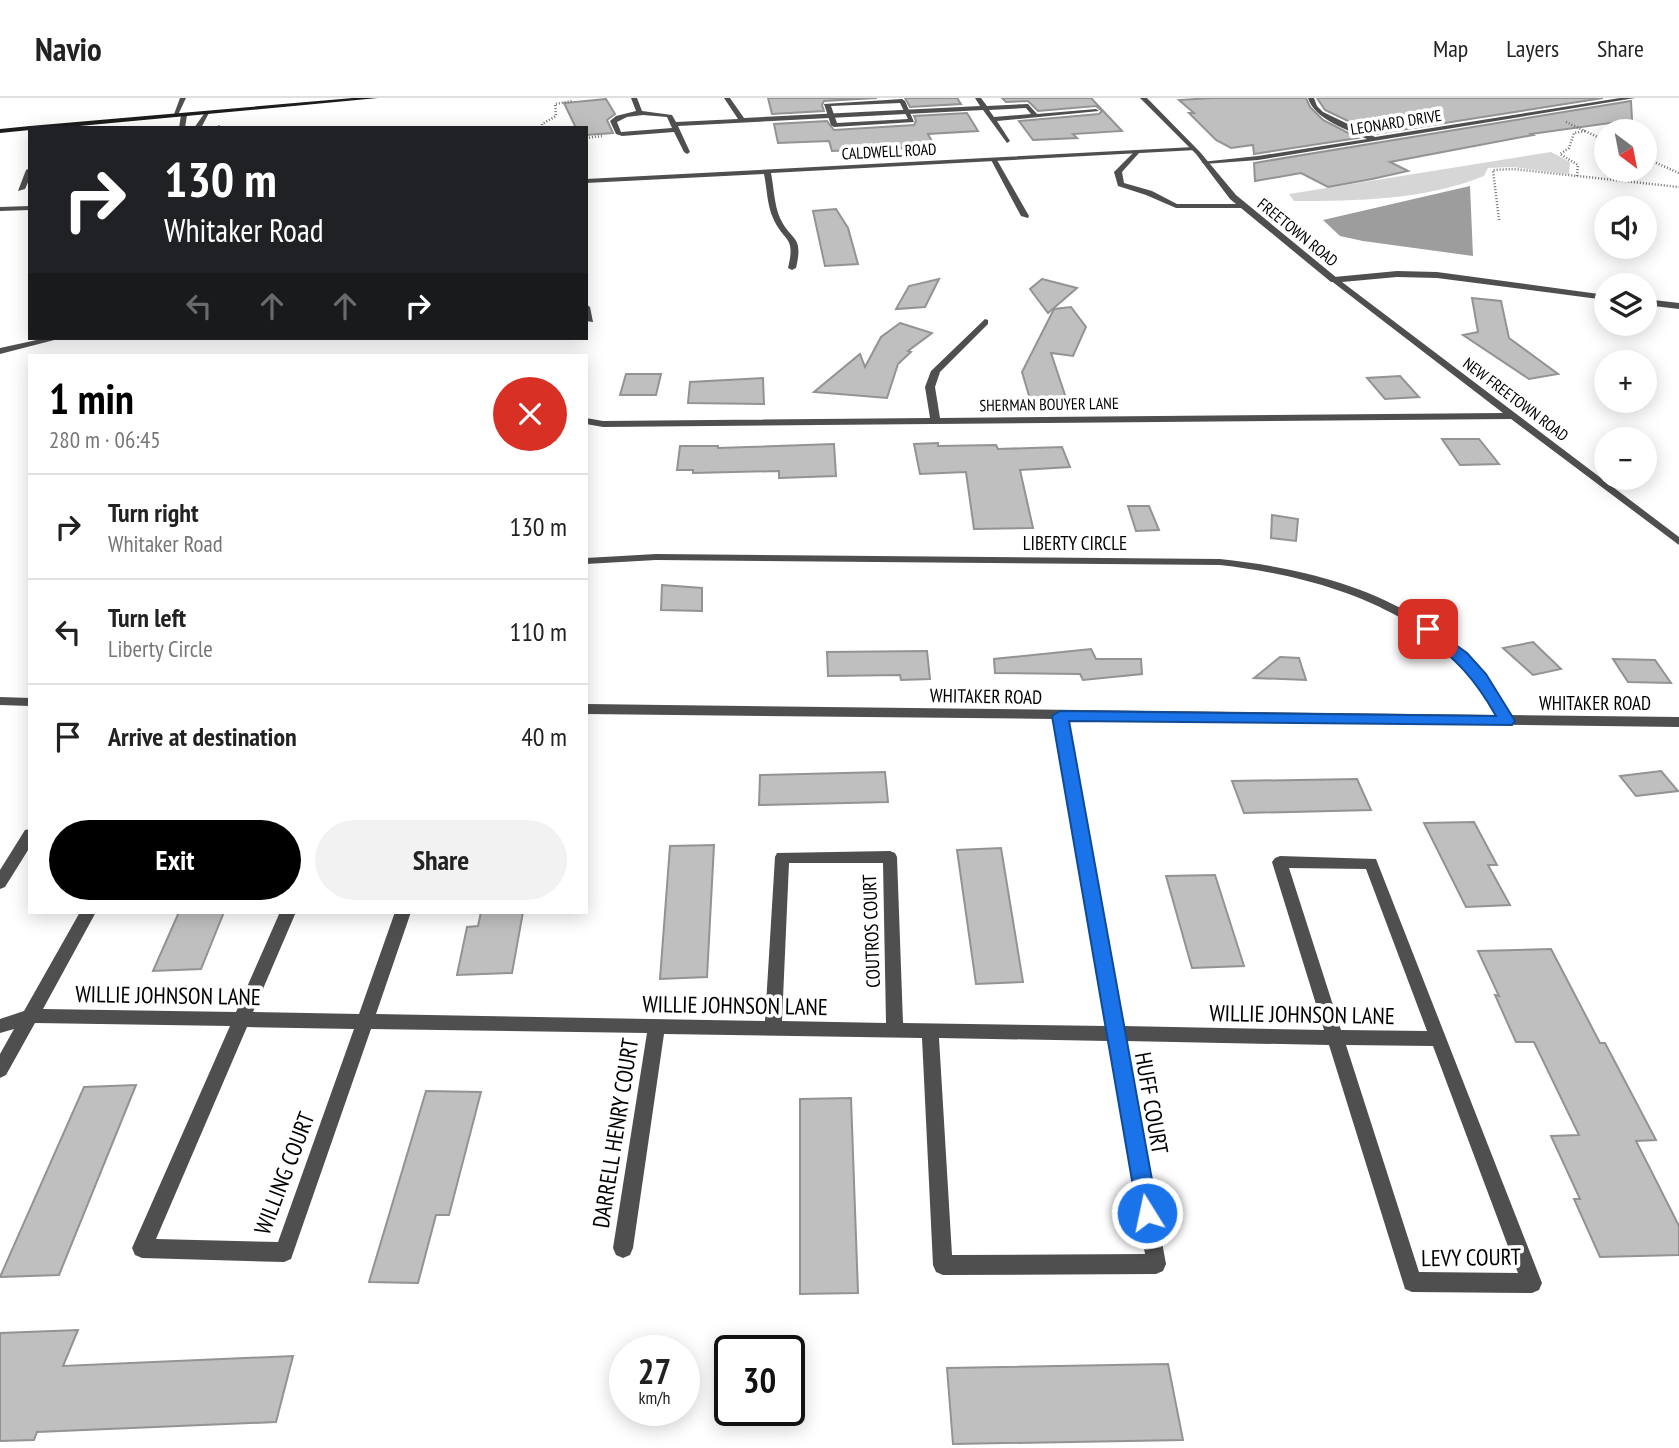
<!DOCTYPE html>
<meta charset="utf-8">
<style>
body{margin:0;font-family:"PT Sans Narrow",sans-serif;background:#f2f2f2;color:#222;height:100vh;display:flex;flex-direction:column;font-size:26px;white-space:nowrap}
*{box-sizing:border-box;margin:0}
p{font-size:23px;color:#767676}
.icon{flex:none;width:38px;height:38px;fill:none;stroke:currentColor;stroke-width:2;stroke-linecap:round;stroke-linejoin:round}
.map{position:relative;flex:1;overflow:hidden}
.sheet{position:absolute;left:28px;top:256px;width:560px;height:560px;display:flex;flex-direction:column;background:#fff;border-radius:0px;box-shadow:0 4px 18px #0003}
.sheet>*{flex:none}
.guide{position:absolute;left:28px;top:28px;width:560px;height:214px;border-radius:0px;box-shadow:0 4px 18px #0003;background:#202124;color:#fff;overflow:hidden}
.needle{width:46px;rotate:148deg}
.tools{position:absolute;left:1594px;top:21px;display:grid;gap:14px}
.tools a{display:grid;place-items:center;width:63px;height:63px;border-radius:50%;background:#fff;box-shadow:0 4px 18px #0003;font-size:35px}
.speed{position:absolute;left:609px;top:1237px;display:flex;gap:14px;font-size:35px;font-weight:700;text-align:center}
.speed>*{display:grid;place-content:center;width:91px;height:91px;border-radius:50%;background:#fff;box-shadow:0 4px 18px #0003;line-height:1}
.speed small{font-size:18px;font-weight:400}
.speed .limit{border:4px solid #111;border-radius:10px;background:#fff;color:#111}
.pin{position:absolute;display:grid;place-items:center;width:60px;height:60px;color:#fff;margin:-30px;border-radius:14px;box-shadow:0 4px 10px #0006}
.me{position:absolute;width:77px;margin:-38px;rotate:350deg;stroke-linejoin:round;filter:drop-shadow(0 0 5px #0008)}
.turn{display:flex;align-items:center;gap:24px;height:147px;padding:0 21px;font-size:32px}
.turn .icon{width:91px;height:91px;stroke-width:2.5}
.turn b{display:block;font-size:49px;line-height:60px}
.lanes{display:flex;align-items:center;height:66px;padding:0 21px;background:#0003;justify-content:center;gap:35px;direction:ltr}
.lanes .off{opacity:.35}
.round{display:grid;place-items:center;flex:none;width:74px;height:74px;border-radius:37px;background:#f2f2f2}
.headline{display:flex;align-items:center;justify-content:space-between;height:119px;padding:0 21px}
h1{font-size:42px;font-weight:600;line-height:52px;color:#000}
.action{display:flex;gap:14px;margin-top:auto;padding:14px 21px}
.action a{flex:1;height:80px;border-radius:42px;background:#000;color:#fff;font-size:28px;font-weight:600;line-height:80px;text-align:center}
.action a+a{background:#f2f2f2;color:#222}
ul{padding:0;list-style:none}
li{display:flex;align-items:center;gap:21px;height:105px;padding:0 21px;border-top:2px solid #e0e0e0}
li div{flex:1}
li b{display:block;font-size:26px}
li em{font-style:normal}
header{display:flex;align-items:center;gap:42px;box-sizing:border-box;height:98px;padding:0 35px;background:#fff;border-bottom:2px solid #e0e0e0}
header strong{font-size:33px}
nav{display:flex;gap:38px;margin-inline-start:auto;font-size:24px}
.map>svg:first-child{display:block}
</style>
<header>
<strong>Navio</strong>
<nav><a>Map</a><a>Layers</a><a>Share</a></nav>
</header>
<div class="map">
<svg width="1679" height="1350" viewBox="0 0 1679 1350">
<rect width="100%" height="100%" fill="#fff"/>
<!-- green -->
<path fill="#d6d6d6" d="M 1551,54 L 1570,64 L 1569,76 L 1513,69 L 1488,70 L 1484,78 C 1425,102 1357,103 1294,103 L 1289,96 Z"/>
<!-- water -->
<polygon fill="#9d9d9d" points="1470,88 1473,158 1363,143 1340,138 1323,122"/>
<!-- building -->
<g fill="#bfbfbf" stroke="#939393" stroke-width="2">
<polygon points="768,0 877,0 824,3 822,7 824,13 772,16"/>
<polygon points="905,0 957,0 961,6 910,9"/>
<polygon points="1002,0 1091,0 1122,33 1073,36 1077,40 1033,42 1019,23 1099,16 1102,13 1096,8 1038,13 1028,3 1006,4"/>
<polygon points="1212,0 1306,0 1310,9 1323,22 1358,40 1254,56 1253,47 1231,50 1216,42 1189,15 1194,15 1179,2"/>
<polygon points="1317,0 1603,0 1375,36 1325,12"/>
<polygon points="606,1 615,16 607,22 613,35 586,37 586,30 576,30 564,5"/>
<polygon points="1631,3 1632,22 1531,36 1533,37 1390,64 1408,73 1372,81 1328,89 1301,75 1255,83 1254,65"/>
<polygon points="967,15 978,33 928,36 935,49 832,53 829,43 778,45 774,26 827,23 834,32 914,27 916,23 914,18"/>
<polygon points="836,111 848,130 858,166 825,168 813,113"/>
<polygon points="939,181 925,209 896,211 909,188"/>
<polygon points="1042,181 1077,190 1048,215 1030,191"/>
<polygon points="1472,200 1501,203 1509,240 1558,276 1529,281 1463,237 1478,234"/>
<polygon points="1071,209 1086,229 1073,258 1051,255 1066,300 1030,301 1022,274 1054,211"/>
<polygon points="900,225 932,235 908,253 911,254 898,266 887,300 814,294 860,256 865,269 881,239"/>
<polygon points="626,276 661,276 656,297 620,297"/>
<polygon points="1400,278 1419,299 1385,301 1367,280"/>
<polygon points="763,280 764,306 688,305 690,284"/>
<polygon points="1442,341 1479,341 1499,366 1460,367"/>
<polygon points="938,345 938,348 996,347 998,351 1062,349 1070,369 1020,372 1033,430 974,431 966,374 920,376 914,346"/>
<polygon points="834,346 836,378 779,380 779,373 693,375 693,372 677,372 680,348 718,348 718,350"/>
<polygon points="1128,408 1149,408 1159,432 1136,433"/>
<polygon points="1272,417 1298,421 1296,443 1271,440"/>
<polygon points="662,487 702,490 702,513 661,512"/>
<polygon points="1533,544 1561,571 1533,577 1503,550"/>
<polygon points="1091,551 1096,561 1141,561 1142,576 1083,582 1080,576 995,575 994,561"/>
<polygon points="927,553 930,581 901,582 900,577 828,578 827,554"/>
<polygon points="1280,559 1299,560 1306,582 1254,580"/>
<polygon points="1613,561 1655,562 1671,585 1628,584"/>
<polygon points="1661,673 1678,693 1636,698 1620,678"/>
<polygon points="885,674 888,704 759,707 760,677"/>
<polygon points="1357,681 1371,712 1244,715 1232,683"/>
<polygon points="1474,724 1497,767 1488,767 1510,807 1466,809 1424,725"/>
<polygon points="714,747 707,879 660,881 670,748"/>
<polygon points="1001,750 1023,884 976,886 957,752"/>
<polygon points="1215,777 1244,868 1192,870 1166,778"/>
<polygon points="179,814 224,814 201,871 153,873"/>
<polygon points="481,814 523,814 512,875 457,877 467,829 478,828"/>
<polygon points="1551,851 1600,945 1605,945 1656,1042 1636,1043 1679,1128 1679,1157 1600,1159 1574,1101 1580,1101 1551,1038 1579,1037 1534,944 1516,944 1495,897 1499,898 1478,853"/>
<polygon points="136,987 59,1177 0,1179 84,989"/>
<polygon points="426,993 481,994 449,1117 436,1117 418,1185 369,1184"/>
<polygon points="851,1000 858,1195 800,1196 800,1001"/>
<polygon points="78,1232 63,1268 293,1258 276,1324 37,1334 34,1342 0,1343 0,1235"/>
<polygon points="1168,1266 1183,1342 953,1346 947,1270"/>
</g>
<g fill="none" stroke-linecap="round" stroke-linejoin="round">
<!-- path -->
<g stroke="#717171" stroke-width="2.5" stroke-dasharray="1 2" stroke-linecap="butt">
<polyline points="1566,24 1606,43"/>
<polyline points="542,30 542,26 556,18 555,6 572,3"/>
<polyline points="586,40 602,38"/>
<polyline points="1645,60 1679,75"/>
<polyline points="1577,78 1578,67 1560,56 1569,50 1574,35 1585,33"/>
<polyline points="1499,122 1493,72 1513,71 1679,89"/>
</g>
<!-- service -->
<g fill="#4f4f4f" fill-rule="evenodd">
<polygon points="180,0 186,0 177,19 173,19"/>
<path d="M 902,1 L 905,3 L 914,24 L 834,29 L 831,27 L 824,6 ZM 900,5 L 908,21 L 837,25 L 831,8 Z"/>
<polygon points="1135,53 1139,55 1122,74 1124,85 1152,93 1177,106 1243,106 1247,108 1243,110 1176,110 1146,97 1118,88 1114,74"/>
<polygon points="990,60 997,62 1029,118 1028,120 1021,118"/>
</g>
<!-- minor -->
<g fill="#4f4f4f" fill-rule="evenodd">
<path d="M 631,0 L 637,0 L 642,13 L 672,17 L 676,24 L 738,21 L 724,0 L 730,0 L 744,20 L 980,8 L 975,0 L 981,0 L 987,8 L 1028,6 L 1037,16 L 1096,11 L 1099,13 L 997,23 L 1010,43 L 1007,45 L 983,12 L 678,28 L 690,54 L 687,56 L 684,54 L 674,34 L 622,38 L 616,36 L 610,23 L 616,18 L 636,13 ZM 1026,10 L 1031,16 L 994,19 L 989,12 ZM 643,17 L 667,19 L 672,30 L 621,34 L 617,24 L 627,19 Z"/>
<path d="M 1308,0 L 1314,0 L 1317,8 L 1323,14 L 1375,39 L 1620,0 L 1635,0 L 1258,62 L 1205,66 L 1201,64 L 1258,58 L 1367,41 C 1347,31 1315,22 1308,0 Z"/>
<polygon points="206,13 209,15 201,30 194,30"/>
<polygon points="184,15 187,17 185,30 179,30 181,17"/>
<polygon points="219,27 222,30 215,30"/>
<path d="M 1194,49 L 1196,52 L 771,75 C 774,90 774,106 780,120 C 791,144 804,136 796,170 L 792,172 L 788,170 C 796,137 784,145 773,120 C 767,107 767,90 764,76 L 586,85 L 586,81 Z"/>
<polygon points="30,70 30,80 25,91 18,93 26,72"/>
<polygon points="30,108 30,112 0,113 0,109"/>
<polygon points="1397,173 1437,174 1606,197 1606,202 1437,180 1397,179 1342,184 1679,439 1679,447 1511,321 603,329 586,326 586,320 603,323 930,320 925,289 931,273 985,221 988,222 988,226 940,274 935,289 940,320 1503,315 1330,182 1334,179"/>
<polygon points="1645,201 1679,205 1679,211 1645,207"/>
<polygon points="586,206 590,209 593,224 586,223"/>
<polygon points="46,240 62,240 0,256 0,250"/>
<path d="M 656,456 L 1220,461 C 1334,473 1453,509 1511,617 L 1679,619 L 1679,629 L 1067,621 L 1123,928 L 1324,932 L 1272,764 L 1275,760 L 1280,758 L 1376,761 L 1542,1185 L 1539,1192 L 1532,1195 L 1412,1194 L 1405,1191 L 1329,947 L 1125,943 L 1166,1166 L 1163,1173 L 1156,1176 L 943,1177 L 936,1174 L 933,1167 L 922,940 L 664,936 L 633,1150 L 630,1157 L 623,1160 L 616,1157 L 613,1150 L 647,935 L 371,931 L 291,1161 L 284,1164 L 142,1160 L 135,1157 L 132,1150 L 230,928 L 35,925 L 6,977 L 0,980 L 0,956 L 14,931 L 0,935 L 0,921 L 24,913 L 80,814 L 96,814 L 43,911 L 236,914 L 280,814 L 296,814 L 253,914 L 359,916 L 395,814 L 411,814 L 376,916 L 765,923 L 775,759 L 777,755 L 890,753 L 895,755 L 897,759 L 903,925 L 1106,928 L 1054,621 L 586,616 L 586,606 L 1497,617 C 1445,516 1326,479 1220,467 L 656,462 L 586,466 L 586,460 ZM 789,765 L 883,765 L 886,925 L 782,923 ZM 1289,770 L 1366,771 L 1427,933 L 1341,932 ZM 247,929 L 354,931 L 278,1144 L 156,1141 ZM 939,940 L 1108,943 L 1145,1156 L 952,1157 ZM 1346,947 L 1433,948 L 1518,1175 L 1419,1174 Z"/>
<polygon points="0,599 30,600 30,608 0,607"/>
<polygon points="30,731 30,749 5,789 0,791 0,772 25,732"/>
</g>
<!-- tertiary -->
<polygon fill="#4f4f4f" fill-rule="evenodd" points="1140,0 1147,0 1200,54 1236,97 1337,180 1337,184 1331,184 1230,101 1196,56"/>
<!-- secondary -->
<polygon fill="#1c1c1c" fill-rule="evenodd" points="353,0 378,0 58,30 30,30 30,32 0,35 0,31 30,28"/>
</g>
<!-- route -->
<path fill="#1a73e8" stroke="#114b97" stroke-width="2" d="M 1428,527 L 1467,555 L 1486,576 L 1515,623 L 1512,627 L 1069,623 L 1158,1115 L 1154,1123 L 1147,1126 L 1139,1123 L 1052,618 L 1060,613 L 1496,618 C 1474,579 1457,563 1423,535 L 1423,528 Z"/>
<g text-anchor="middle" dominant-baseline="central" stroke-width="7" stroke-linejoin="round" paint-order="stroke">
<!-- far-street labels -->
<g font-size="16" fill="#000" stroke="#fff">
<text transform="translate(1396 24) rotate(-9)">LEONARD DRIVE</text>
<text transform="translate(889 53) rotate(-3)">CALDWELL ROAD</text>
<text transform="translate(1298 134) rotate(39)">FREETOWN ROAD</text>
<text transform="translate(1516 301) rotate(37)">NEW FREETOWN ROAD</text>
<text transform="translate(1049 306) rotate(-1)">SHERMAN BOUYER LANE</text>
</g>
<!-- street labels -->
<g font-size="19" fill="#000" stroke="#fff">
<text x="1075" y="445">LIBERTY CIRCLE</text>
<text transform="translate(986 598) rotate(1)">WHITAKER ROAD</text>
<text x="1595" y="605">WHITAKER ROAD</text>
<text transform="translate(871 833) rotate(-92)">COUTROS COURT</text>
</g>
<!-- near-street labels -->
<g font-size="23" fill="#000" stroke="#fff">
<text transform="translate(168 897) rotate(1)">WILLIE JOHNSON LANE</text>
<text transform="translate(735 907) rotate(1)">WILLIE JOHNSON LANE</text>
<text transform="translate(1302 916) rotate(1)">WILLIE JOHNSON LANE</text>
<text transform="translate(1152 1005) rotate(80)">HUFF COURT</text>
<text transform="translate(615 1035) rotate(-81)">DARRELL HENRY COURT</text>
<text transform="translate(284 1075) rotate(-69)">WILLING COURT</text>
<text transform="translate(1471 1159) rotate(-1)">LEVY COURT</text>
</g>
</g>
</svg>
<div class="tools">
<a><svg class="needle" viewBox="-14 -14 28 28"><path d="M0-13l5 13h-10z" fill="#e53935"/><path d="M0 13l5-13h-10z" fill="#767676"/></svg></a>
<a><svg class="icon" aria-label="sound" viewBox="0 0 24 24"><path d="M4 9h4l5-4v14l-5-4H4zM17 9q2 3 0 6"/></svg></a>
<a><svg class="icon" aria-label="layers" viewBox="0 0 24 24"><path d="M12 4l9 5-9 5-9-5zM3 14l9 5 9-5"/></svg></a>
<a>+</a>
<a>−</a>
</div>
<div class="speed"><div>27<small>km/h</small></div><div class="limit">30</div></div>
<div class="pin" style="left:1428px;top:531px;background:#d93025"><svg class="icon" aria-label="arrive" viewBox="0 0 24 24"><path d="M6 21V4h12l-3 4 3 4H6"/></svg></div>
<svg class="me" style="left:1147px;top:1115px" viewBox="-20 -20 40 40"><circle r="17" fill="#1a73e8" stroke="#fff" stroke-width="3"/><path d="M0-11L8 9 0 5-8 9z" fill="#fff"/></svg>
<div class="guide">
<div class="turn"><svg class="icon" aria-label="right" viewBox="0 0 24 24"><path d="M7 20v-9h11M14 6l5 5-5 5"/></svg><div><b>130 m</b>Whitaker Road</div></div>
<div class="lanes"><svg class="icon off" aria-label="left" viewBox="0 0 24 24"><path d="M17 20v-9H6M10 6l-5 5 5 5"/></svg><svg class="icon off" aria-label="ahead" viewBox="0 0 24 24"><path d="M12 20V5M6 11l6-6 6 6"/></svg><svg class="icon off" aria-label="ahead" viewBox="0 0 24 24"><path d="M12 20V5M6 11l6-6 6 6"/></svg><svg class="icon" aria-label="right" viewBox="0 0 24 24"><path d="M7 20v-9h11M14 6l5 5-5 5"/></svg></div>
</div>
<section class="sheet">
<div class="headline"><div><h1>1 min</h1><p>280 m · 06:45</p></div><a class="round" style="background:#d93025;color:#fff"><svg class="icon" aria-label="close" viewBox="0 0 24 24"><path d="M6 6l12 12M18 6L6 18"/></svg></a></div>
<ul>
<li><svg class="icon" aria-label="right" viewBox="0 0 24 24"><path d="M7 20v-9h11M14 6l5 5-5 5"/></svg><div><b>Turn right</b><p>Whitaker Road</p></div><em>130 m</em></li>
<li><svg class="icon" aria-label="left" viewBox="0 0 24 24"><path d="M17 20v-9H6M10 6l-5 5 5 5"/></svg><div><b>Turn left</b><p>Liberty Circle</p></div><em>110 m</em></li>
<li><svg class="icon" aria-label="arrive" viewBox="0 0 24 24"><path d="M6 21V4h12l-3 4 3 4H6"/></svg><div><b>Arrive at destination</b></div><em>40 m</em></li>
</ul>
<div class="action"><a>Exit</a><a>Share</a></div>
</section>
</div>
